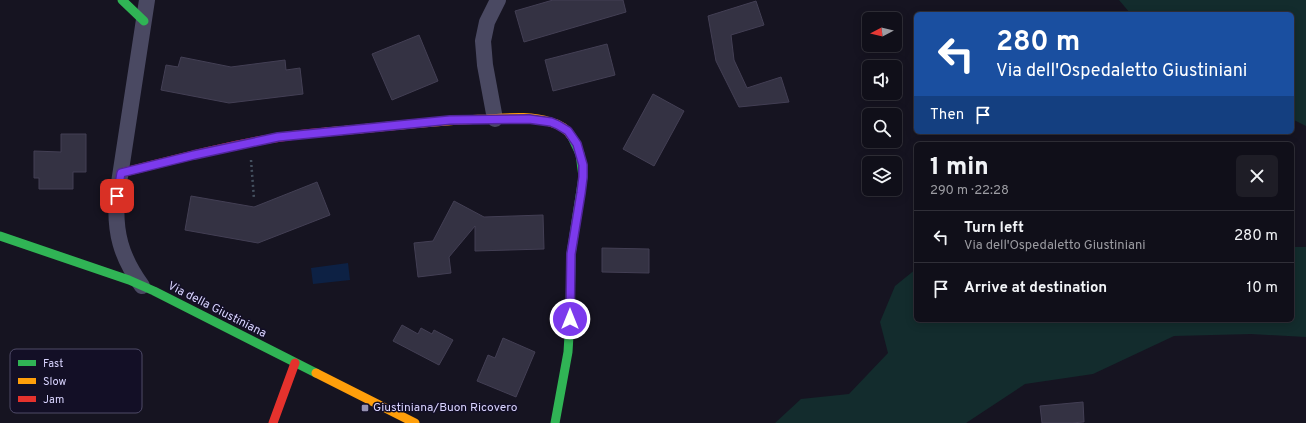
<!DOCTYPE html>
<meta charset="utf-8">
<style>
body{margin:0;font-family:Overpass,sans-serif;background:#1e1d26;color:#f1f3f6;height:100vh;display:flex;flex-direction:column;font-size:15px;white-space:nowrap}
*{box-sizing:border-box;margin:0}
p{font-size:13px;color:#9c9ca2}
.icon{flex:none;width:22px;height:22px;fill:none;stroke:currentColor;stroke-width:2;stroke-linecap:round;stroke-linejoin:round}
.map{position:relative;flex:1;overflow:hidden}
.drawer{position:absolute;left:914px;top:142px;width:380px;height:180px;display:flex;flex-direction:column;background:#100f19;border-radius:6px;box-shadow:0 2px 10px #0003,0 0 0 1px #302f38}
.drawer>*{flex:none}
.hud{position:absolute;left:914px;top:12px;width:380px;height:122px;border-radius:6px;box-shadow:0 2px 10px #0003,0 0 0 1px #302f38;background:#1a4fa0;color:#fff;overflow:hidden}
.needle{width:26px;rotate:263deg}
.fabs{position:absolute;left:862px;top:12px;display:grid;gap:8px}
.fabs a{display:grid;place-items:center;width:40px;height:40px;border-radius:6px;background:#100f19;box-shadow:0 2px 10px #0003,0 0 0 1px #302f38;font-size:20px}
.pin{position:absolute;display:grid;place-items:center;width:34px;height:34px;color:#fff;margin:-17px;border-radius:8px;box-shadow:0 2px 6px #0006}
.me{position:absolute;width:44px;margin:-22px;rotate:0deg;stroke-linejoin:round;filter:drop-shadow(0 0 3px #0008)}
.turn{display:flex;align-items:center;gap:14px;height:84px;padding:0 16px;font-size:18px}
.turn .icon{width:52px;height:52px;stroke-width:2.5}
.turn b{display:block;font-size:28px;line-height:34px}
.then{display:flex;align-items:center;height:38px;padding:0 16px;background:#0003;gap:8px;font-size:15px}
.round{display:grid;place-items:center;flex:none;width:42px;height:42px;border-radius:6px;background:#1e1d26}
.summary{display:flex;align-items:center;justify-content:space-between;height:68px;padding:0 16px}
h1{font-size:24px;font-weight:800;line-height:30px}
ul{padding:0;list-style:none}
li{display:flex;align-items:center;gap:12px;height:52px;padding:0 16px;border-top:1px solid #302f38}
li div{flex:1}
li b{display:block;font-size:15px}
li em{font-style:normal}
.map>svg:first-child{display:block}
</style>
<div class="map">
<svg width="1306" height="423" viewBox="0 0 1306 423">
<rect width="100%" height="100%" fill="#161421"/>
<!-- green -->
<g fill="#132c2d">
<polygon points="1119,0 1306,0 1306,126 1292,119 1292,14 1132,14 1130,13"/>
<polygon points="1292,247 1306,247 1306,337 1251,334 1174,336 1093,374 1025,384 966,423 775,423 801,399 849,394 888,353 880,322 895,286 916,269 916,320 1292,320"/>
</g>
<!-- water -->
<polygon fill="#0d2144" points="348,263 350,280 313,284 311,268"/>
<!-- building -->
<g fill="#343243" stroke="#433f54">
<polygon points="553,0 623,0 626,12 524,42 515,11"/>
<polygon points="756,1 764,25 731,35 734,60 747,88 781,77 789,102 739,107 716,61 708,16"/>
<polygon points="419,35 438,81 392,100 372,54"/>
<polygon points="607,44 615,75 553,91 545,60"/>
<polygon points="181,57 231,67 285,60 286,70 300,68 303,94 229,103 161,90 166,65 178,67"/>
<polygon points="653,94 684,111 654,166 623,149"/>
<polygon points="61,134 86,134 86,172 73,172 73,189 39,189 39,178 34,178 34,151 61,152"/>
<polygon points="317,182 330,215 258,243 185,230 191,196 254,207"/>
<polygon points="454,201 484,217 543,215 544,249 475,251 475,226 449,257 451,273 418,277 414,243 433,241"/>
<polygon points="602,248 649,249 649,273 602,272"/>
<polygon points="402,325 418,334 421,328 432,334 434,330 453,340 439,365 393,341"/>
<polygon points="503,338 535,352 516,397 477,381 488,355 495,358"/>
<polygon points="1083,402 1084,422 1071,423 1042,423 1040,406"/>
</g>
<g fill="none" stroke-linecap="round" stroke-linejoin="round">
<!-- path -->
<polyline stroke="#44505f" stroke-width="2.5" stroke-dasharray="2 3" stroke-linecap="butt" points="251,160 254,199"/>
<!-- street -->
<g stroke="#4a4962" stroke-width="16">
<polyline points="495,119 485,65 483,41 487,22 498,0"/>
<path d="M 142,286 C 121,257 114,232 117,196 L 147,0"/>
</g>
<!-- fast -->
<g stroke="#30b455" stroke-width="9">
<polyline points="122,0 144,21"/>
<polyline points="0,236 129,280 154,291 316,373"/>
<polyline points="555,423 568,352 570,319 571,254 583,177 580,154 572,137"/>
</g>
<!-- slow -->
<g stroke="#ff9f0a" stroke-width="9">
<path d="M 326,132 C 380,128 433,120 487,119 C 507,118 530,115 550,122 C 559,124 567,129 572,137"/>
<polyline points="316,373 415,423"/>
</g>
<!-- jam -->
<g stroke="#e5322d" stroke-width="9">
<path d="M 121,173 C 189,156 256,137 326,132"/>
<polyline points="273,423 295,363"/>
</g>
</g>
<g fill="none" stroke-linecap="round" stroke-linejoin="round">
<defs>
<polyline id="route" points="117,196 121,173 194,155 278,137 450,120 529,119 551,122 558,125 568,131 577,144 583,165 583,177 581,193 571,254 570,319"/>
</defs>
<!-- route casing -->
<use href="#route" stroke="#51269a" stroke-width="10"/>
<!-- route -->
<use href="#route" stroke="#7c3aed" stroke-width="7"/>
</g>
<!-- markers -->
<rect fill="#9591b1" stroke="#130f26" stroke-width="1.5" x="361" y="404" width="8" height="8" rx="2"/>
<g text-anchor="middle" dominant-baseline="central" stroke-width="3" stroke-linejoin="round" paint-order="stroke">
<!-- street labels -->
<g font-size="12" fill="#d9d4ff" stroke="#130f26">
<text transform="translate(217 310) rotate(27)">Via della Giustiniana</text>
</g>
<!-- poi labels -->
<g font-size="12" fill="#d9d4ff" stroke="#130f26" text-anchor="start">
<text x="373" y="408">Giustiniana/Buon Ricovero</text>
</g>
</g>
<!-- legend -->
<rect x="10" y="349" width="132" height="64" rx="6" fill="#130f26" stroke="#4e4a67" stroke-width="1"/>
<rect x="18" y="360" width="18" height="6" fill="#30b455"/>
<rect x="18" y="378" width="18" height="6" fill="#ff9f0a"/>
<rect x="18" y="396" width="18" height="6" fill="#e5322d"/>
<g font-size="11" fill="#d9d4ff">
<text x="43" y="367">Fast</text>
<text x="43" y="385">Slow</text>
<text x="43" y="403">Jam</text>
</g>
</svg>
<div class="fabs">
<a><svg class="needle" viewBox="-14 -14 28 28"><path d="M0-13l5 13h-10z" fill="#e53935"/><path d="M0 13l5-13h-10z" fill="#9c9ca2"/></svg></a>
<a><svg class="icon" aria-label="sound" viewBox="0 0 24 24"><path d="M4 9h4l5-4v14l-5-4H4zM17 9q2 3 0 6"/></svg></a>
<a><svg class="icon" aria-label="search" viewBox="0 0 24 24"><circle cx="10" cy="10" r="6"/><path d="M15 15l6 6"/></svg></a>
<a><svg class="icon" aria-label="layers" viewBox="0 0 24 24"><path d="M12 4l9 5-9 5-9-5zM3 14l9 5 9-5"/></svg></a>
</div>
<div class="pin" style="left:117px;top:196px;background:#d93025"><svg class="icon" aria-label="arrive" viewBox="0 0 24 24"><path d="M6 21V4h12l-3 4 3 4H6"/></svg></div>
<svg class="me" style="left:570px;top:319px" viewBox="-20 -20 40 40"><circle r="17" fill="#7c3aed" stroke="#fff" stroke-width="3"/><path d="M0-11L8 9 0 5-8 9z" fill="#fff"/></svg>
<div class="hud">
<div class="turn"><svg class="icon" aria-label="left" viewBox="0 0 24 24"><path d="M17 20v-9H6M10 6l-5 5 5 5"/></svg><div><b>280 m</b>Via dell'Ospedaletto Giustiniani</div></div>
<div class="then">Then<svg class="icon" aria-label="arrive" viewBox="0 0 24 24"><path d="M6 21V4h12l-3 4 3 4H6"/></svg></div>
</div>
<section class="drawer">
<div class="summary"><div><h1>1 min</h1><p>290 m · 22:28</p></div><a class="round"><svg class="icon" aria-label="close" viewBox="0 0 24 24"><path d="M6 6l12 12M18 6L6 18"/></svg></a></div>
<ul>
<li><svg class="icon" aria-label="left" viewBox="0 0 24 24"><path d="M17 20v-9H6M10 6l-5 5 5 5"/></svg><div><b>Turn left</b><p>Via dell'Ospedaletto Giustiniani</p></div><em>280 m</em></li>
<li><svg class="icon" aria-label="arrive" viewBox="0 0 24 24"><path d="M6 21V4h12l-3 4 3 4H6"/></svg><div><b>Arrive at destination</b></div><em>10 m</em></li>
</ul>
</section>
</div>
